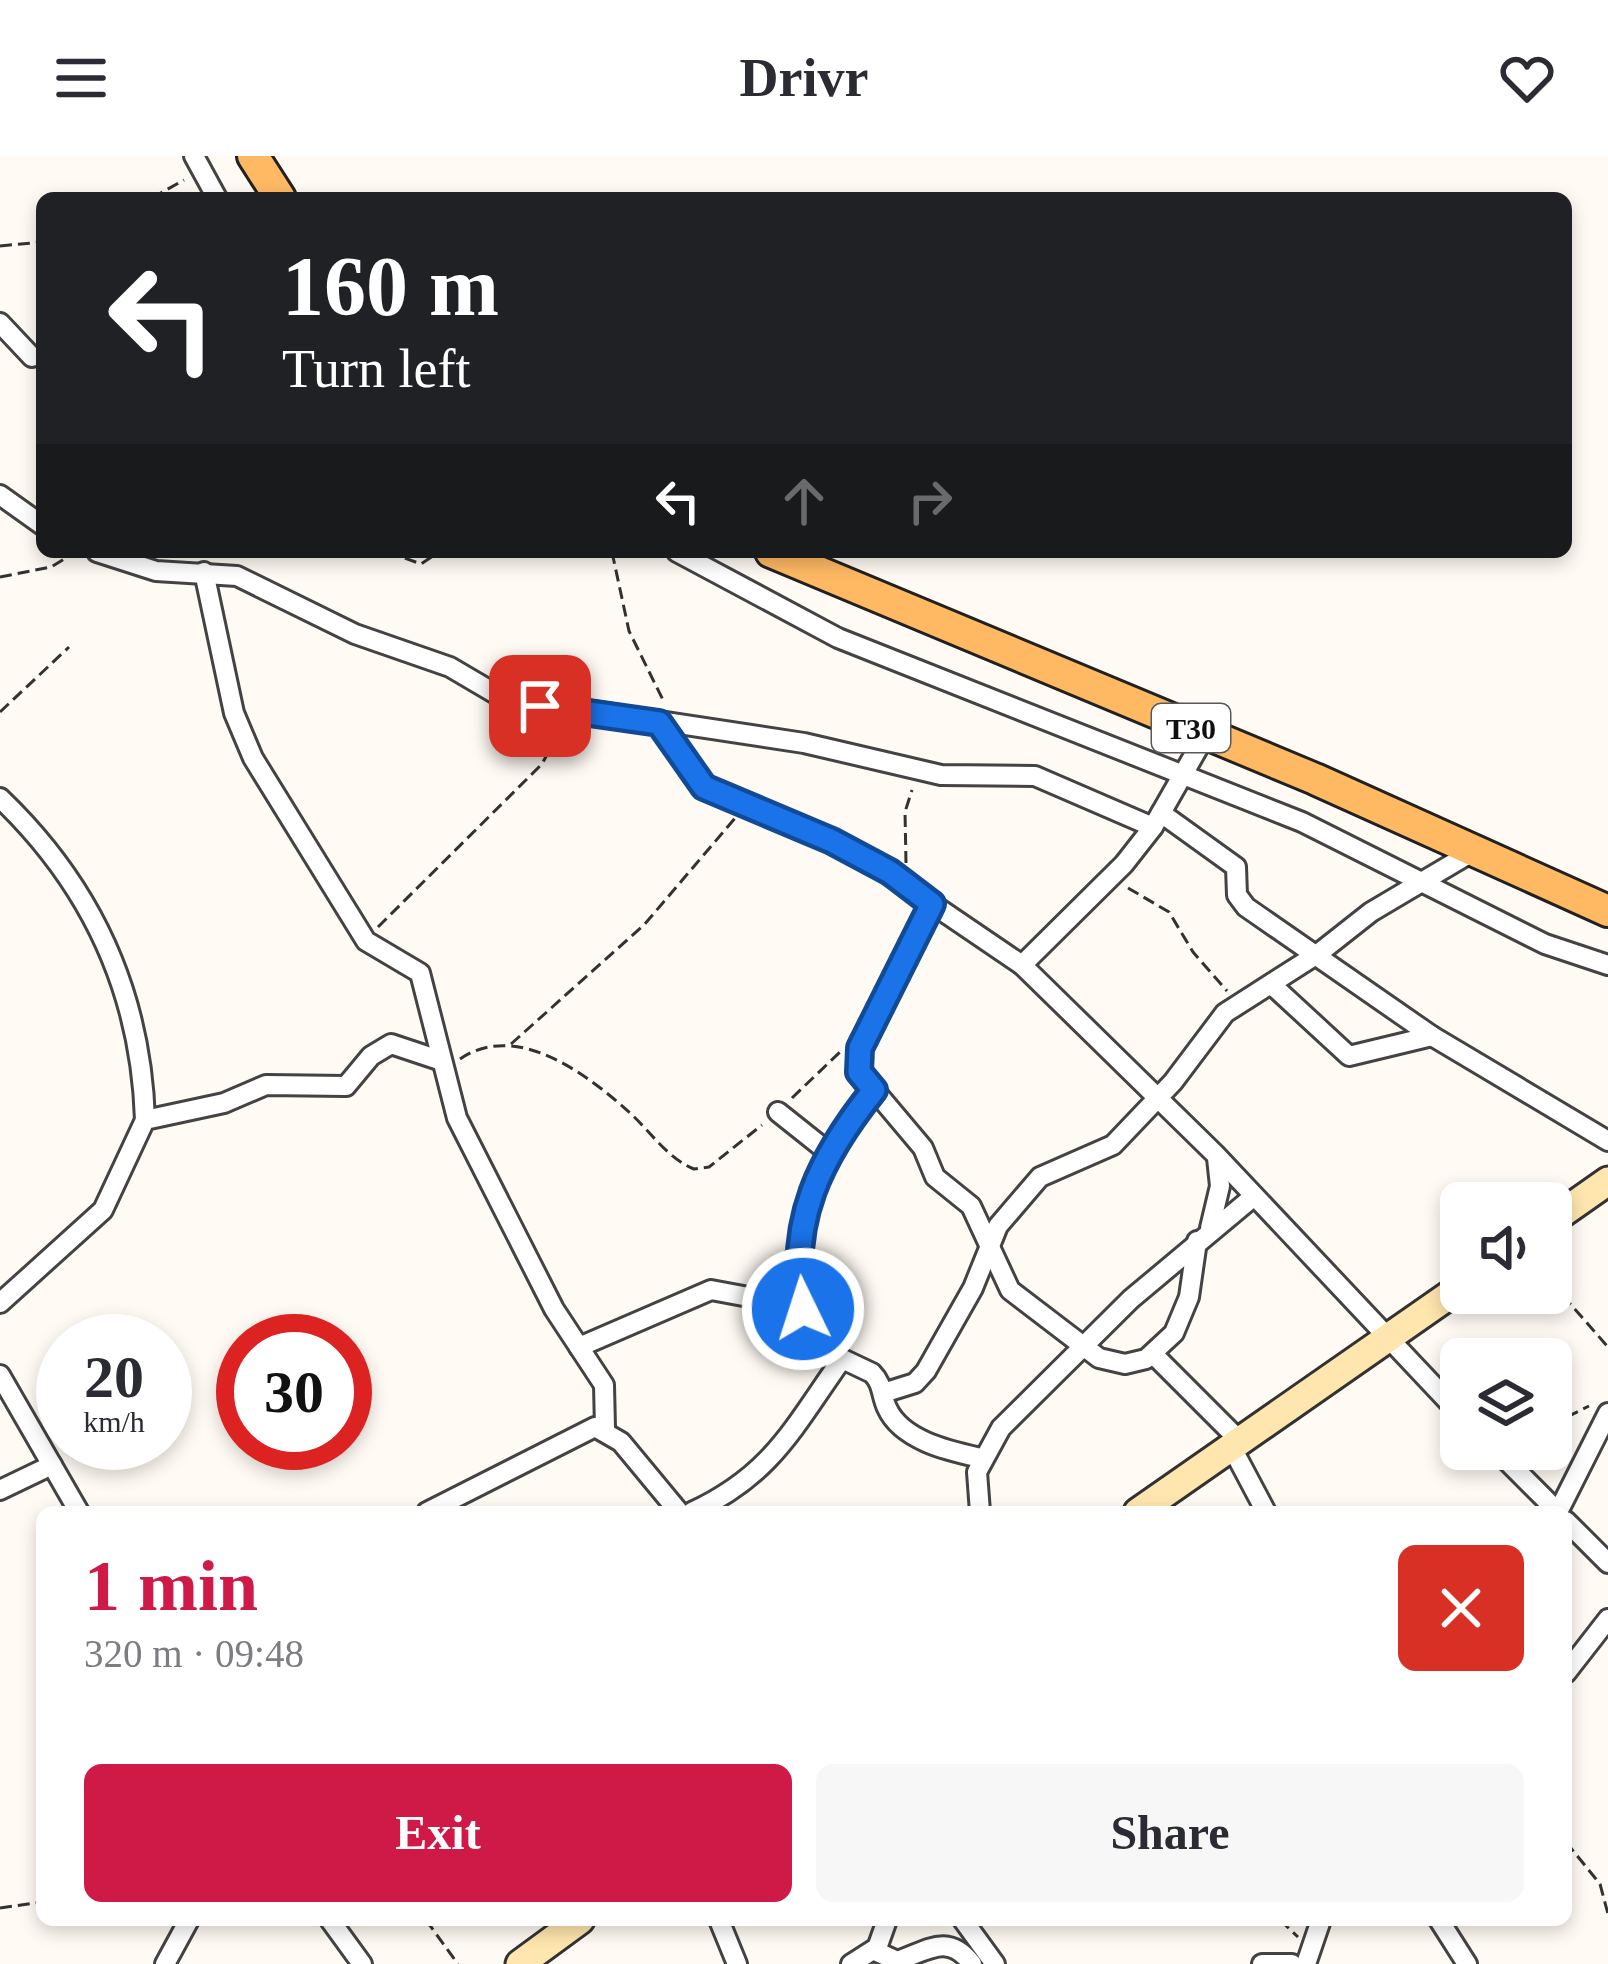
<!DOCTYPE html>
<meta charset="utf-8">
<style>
body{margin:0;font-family:Georgia,serif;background:#f7f7f7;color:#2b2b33;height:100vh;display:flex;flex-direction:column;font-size:45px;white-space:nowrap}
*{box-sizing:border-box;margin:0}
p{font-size:39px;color:#7c7c81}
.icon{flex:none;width:66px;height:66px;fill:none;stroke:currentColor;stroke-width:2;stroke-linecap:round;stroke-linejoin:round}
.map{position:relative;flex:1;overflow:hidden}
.drawer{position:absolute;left:36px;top:1350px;width:1536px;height:420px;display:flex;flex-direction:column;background:#fff;border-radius:18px;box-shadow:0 6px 18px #0003}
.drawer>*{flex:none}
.hud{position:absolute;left:36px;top:36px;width:1536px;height:366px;border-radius:18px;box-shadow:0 6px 18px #0003;background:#202124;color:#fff;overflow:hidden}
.tools{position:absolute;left:1440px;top:1026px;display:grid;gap:24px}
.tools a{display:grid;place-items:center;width:132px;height:132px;border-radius:18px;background:#fff;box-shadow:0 6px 18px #0003;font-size:60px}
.speed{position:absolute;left:36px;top:1158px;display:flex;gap:24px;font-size:60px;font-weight:700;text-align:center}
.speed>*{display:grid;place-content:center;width:156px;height:156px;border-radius:50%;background:#fff;box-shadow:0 6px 18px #0003;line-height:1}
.speed small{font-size:30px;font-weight:400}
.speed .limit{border:18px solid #d22;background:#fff;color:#111}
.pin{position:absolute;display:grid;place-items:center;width:102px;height:102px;color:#fff;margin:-51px;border-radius:24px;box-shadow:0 6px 18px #0006}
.me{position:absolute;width:132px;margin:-66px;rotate:356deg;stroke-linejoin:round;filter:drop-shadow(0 0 9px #0008)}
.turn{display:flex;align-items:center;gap:42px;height:252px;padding:0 48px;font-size:54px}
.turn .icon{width:156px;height:156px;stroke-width:2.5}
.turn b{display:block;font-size:84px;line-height:102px}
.lanes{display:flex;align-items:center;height:114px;padding:0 48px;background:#0003;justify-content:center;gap:60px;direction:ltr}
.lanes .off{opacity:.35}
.round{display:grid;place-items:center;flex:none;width:126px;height:126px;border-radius:18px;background:#f7f7f7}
.head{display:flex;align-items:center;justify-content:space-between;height:204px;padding:0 48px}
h1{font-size:72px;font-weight:600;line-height:90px;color:#cf1947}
.primary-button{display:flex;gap:24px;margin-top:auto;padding:24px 48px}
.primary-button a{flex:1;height:138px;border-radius:18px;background:#cf1947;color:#fff;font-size:48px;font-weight:600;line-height:138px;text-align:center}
.primary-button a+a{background:#f7f7f7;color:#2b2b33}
header{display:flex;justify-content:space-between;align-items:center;height:156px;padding:0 48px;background:#fff;font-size:54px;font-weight:600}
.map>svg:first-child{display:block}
</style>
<header><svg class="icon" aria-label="menu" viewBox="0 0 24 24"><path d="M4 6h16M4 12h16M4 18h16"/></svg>Drivr<svg class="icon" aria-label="heart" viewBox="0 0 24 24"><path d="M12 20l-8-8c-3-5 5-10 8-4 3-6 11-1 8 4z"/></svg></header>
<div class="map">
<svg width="1608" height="1808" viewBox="0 0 1608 1808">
<rect width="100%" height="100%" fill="#fffaf3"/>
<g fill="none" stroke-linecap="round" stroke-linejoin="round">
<defs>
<g id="street">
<polyline points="194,0 217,42"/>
<polyline points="0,167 32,201"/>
<polyline points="0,339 42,369"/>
<polyline points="97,396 156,415 237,420 355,478 450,511 501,541 804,587 941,619 1035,620 1153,671"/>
<polyline points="677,396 838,482 1302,666 1545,788 1608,809"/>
<polyline points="204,416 234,557 253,602 366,785 420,817 457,962 554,1153 604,1229 605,1272"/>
<polyline points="659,567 704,631 799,669 866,703 1022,809 1215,998 1461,1259"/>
<path d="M 0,642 C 92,730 141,836 145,964"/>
<polyline points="1161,657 1236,711 1237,739 1246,751 1432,880 1608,985"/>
<polyline points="932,748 860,892 859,916 923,992 935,1021 971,1050 1010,1134 1099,1202 1125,1208 1146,1203 1174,1177 1189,1141 1197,1085"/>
<polyline points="1022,809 1124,708 1153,671 1206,578"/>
<polyline points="1271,828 1349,900 1432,880"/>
<polyline points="778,956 827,995"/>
<polyline points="1210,1072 1220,1030 1217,1002"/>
<polyline points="754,1142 798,1098"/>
<polyline points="0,1147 103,1054 145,964 224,947 266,929 346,930 371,900 391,888 439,904"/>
<path d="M 807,1180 C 789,1073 806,1019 874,934"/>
<path d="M 579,1191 L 711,1134 L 754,1142 L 832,1198 L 872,1217 C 883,1228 881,1239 887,1252 C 902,1285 950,1295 981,1302"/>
<polyline points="1154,1199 1238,1283"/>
<polyline points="0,1219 79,1356"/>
<polyline points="883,1237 915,1227 926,1215 973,1132 998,1070 1040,1021 1113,989 1173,926 1225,857 1319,797 1371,756 1474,695"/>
<polyline points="1230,1288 1266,1356"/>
<polyline points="1495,1293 1558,1356"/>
<polyline points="0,1334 52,1309"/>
<polyline points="427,1356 595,1271 621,1286 679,1356"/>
<path d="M 692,1356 C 772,1319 793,1272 842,1203"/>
<polyline points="980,1356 977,1316 1001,1272 1131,1143 1253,1041"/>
<polyline points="1558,1356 1608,1257"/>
<polyline points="1566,1365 1608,1407"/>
<polyline points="1566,1517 1608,1463"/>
<polyline points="330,1764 362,1808"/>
<polyline points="719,1764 737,1808"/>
<polyline points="963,1764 995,1808"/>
<polyline points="1439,1764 1467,1808"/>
<polyline points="876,1795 887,1764"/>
<polyline points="165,1808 189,1764"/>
<path d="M 851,1808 L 873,1794 L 897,1805 C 927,1795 948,1776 972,1808"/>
<polyline points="1262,1808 1292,1808"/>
<polyline points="1306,1808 1321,1764"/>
</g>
<g id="secondary">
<polyline points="1551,1065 1608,1025"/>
<polyline points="1138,1356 1461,1131"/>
<polyline points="520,1808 580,1764"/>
</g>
<g id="primary">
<polyline points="253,0 280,42"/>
<polyline points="771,396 1315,623 1608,755"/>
</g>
</defs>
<!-- street casing -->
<use href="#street" stroke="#434343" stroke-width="24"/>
<!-- secondary casing -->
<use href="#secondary" stroke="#323232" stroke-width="33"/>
<!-- primary casing -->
<use href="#primary" stroke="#212121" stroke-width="36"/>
<!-- path -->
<g stroke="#323232" stroke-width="3" stroke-dasharray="12 6" stroke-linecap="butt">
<polyline points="152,42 184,24"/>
<polyline points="0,90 42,86"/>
<polyline points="388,396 421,408 439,396"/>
<polyline points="612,396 629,475 664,546"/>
<polyline points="0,421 51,411 76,396"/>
<polyline points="0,556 69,491"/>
<polyline points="906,707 905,656 912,634"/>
<polyline points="1128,732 1169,756 1193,796 1227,835"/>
<polyline points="378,771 542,608 564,567"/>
<polyline points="511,888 644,769 736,661"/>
<path d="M 460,903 C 517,864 588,919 630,957 C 651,976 667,1002 694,1013 L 709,1011 L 762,969"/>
<polyline points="792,942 841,895"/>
<polyline points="1551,1126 1608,1191"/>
<polyline points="1551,1269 1589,1250"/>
<polyline points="1566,1686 1600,1728 1608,1758"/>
<polyline points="0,1752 42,1746"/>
<polyline points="426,1764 458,1808"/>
<polyline points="1280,1764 1298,1781"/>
</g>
<!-- street -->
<use href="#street" stroke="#fff" stroke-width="18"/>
<!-- secondary -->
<use href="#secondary" stroke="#ffe6ae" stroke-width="27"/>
<!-- primary -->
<use href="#primary" stroke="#ffb963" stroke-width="30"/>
</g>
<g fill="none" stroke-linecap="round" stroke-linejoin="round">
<defs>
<path id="route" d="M 540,550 L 659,567 L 704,631 L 832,685 L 890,716 L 932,748 L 860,892 L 859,916 L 874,934 C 820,1001 788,1065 803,1153"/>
</defs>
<!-- route casing -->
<use href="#route" stroke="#114b97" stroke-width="30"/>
<!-- route -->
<use href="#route" stroke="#1a73e8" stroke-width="21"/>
</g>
<g text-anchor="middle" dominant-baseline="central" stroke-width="12" stroke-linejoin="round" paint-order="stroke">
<!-- shield labels -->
<rect fill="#fff" stroke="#585858" stroke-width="3" x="1152" y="548" width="78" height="48" rx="9"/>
<g font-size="30" font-weight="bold" fill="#101010">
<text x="1191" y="572">T30</text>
</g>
</g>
</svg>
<div class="tools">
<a><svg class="icon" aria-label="sound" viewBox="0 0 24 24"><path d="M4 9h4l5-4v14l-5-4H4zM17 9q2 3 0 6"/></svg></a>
<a><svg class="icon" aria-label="layers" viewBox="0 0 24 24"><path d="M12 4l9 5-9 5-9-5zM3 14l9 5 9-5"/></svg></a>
</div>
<div class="speed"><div>20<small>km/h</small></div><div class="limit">30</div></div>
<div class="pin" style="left:540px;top:550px;background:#d93025"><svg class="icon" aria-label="arrive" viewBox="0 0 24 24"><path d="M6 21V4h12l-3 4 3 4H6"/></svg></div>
<svg class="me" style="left:803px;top:1153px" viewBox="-20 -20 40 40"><circle r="17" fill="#1a73e8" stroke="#fff" stroke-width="3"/><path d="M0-11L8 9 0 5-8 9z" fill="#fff"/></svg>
<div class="hud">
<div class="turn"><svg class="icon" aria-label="left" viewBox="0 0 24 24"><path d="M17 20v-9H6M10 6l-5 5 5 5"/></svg><div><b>160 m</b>Turn left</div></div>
<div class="lanes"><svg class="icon" aria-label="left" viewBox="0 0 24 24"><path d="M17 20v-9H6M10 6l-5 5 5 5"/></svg><svg class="icon off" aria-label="ahead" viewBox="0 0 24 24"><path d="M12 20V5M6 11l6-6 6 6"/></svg><svg class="icon off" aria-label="right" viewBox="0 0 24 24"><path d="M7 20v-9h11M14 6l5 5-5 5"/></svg></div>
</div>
<section class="drawer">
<div class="head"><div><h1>1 min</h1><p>320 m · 09:48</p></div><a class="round" style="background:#d93025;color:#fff"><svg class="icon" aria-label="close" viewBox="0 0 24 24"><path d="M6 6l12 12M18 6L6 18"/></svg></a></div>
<div class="primary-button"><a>Exit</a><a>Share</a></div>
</section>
</div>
